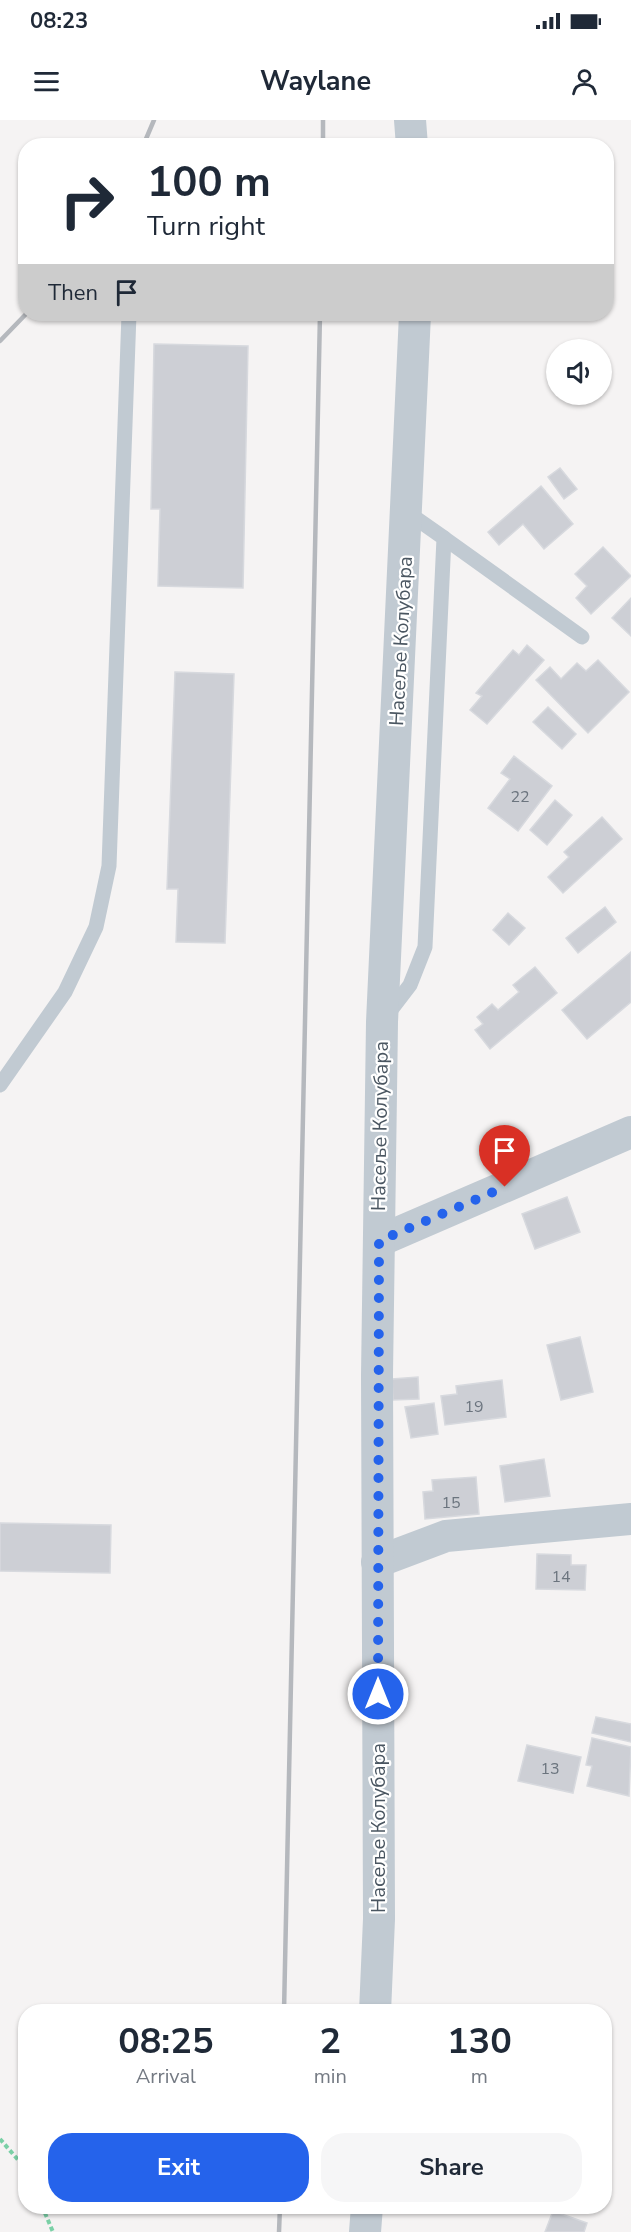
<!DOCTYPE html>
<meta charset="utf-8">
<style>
body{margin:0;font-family:"Nunito Sans",sans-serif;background:#f6f6f7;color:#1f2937;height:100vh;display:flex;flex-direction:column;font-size:22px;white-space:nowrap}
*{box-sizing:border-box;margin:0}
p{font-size:20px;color:#747a83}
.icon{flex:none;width:33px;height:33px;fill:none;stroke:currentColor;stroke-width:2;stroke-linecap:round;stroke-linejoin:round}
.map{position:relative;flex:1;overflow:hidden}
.sheet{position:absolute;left:18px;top:1884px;width:594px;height:210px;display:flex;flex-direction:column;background:#fff;border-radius:24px;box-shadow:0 2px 4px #0004}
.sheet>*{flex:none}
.guide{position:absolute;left:18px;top:18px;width:596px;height:183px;border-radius:24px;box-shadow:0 2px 4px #0004;background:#fff;color:#1f2937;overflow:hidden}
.controls{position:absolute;left:546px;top:219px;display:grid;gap:12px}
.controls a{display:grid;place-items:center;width:66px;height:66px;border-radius:50%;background:#fff;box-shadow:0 2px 4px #0004;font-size:30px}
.pin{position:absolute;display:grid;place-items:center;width:51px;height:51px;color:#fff;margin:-62px -26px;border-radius:50% 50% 50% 0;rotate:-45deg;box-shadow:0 0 6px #0007}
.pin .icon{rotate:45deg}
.me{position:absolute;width:66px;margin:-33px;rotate:0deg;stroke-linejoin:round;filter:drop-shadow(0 0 4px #0008)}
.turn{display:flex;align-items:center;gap:21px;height:126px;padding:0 30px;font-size:27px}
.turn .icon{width:78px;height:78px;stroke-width:2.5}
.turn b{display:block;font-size:42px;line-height:51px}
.then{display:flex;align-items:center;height:57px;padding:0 30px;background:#0003;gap:12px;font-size:22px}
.eta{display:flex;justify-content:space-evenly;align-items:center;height:102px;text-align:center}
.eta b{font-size:36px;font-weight:700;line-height:42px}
.cta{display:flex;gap:12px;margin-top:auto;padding:12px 30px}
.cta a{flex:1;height:69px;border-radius:24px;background:#2563eb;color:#fff;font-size:24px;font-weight:700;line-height:69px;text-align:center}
.cta a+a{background:#f6f6f7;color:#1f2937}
.status{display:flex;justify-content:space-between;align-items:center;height:42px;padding:0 30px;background:#fff;direction:ltr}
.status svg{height:16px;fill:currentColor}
header{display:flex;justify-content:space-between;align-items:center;height:78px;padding:0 30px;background:#fff;font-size:27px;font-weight:700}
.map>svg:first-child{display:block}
</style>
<div class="status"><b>08:23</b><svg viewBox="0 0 49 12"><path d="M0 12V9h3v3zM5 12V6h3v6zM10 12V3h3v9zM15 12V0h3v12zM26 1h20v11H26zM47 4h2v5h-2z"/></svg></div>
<header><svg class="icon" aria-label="menu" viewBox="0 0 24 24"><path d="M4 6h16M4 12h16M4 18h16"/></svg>Waylane<svg class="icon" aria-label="person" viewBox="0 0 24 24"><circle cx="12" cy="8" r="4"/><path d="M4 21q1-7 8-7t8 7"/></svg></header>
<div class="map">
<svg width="631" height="2112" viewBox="0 0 631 2112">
<rect width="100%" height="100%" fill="#f5f3f3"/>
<!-- building -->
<g fill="#cdcfd5" stroke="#d7d9de" stroke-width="1.5">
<polygon points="154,224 248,226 243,468 158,466 160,389 151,389"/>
<polygon points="560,348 577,369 564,379 548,357"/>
<polygon points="541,366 573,404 544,429 523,404 499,425 488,412"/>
<polygon points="603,427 631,456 591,494 576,478 587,466 575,454"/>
<polygon points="631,478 631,516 612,498"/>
<polygon points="527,525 544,540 487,604 470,590 482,576 476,573 513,530 519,535"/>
<polygon points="598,540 629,572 588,613 536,560 550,547 561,559 577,543 586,551"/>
<polygon points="175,552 234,554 225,823 176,822 178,769 167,769"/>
<polygon points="548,587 576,614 562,629 533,602"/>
<polygon points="514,636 552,666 518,711 488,688 510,659 501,653"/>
<polygon points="555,680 572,695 547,725 530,710"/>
<polygon points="602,697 622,719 563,773 548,757 569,737 564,732"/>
<polygon points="605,787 616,802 578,833 566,818"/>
<polygon points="508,793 525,808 509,825 493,810"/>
<polygon points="631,832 631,882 587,919 562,890"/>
<polygon points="535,847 557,873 490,929 475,910 483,904 477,897 492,884 498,890 519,872 513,865"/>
<polygon points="567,1077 580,1112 535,1129 522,1094"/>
<polygon points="580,1217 593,1272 561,1280 547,1225"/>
<polygon points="418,1257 419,1279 393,1280 392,1259"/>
<polygon points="502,1260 506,1297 445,1305 441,1276 457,1274 456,1266"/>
<polygon points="434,1283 438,1314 411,1318 405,1287"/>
<polygon points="544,1339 550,1376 505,1382 500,1346"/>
<polygon points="476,1357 479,1394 425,1399 423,1372 433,1371 432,1360"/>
<polygon points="0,1403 111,1405 110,1453 0,1451"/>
<polygon points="537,1434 571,1435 571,1445 586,1445 585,1470 536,1469"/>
<polygon points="596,1597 631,1604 631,1622 592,1613"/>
<polygon points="592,1618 631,1627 629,1676 587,1666 592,1646 586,1645"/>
<polygon points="527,1625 581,1637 573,1673 518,1661"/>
<polygon points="553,2091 587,2103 584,2112 545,2112"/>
</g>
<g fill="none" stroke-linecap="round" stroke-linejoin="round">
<!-- path -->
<g stroke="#7ad0a6" stroke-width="4" stroke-dasharray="4.5 3" stroke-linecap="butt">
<polyline points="0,2019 26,2049"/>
<polyline points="42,2086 53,2112"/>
</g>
<!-- service -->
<g stroke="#c1cad2" stroke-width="15">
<polyline points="444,418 582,517"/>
<polyline points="387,895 410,865 425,827 444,418 407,392"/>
<polyline points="0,965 65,872 96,807 109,746 129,194"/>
</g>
<!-- minor -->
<g stroke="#c1cad2" stroke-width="32">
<polyline points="410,0 412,26"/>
<polyline points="379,1121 631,1012"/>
<polyline points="377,1442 446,1416 631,1399"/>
<polyline points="375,1892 379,1799 377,1255 382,902 415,194"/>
<polyline points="365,2112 367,2086"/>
</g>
<!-- rail -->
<g stroke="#b5b8bd" stroke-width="4.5">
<polyline points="143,26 154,0"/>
<polyline points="323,26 323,0"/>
<polyline points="0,221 26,194"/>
<polyline points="284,1892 320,194"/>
<polyline points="279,2112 280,2086"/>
</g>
</g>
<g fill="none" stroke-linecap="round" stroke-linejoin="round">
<!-- route -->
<polyline stroke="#2563eb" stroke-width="10" stroke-dasharray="0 18" points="378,1574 379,1121 505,1067"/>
</g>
<g text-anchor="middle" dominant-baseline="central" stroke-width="4.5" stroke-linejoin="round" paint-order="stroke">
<!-- number labels -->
<g font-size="16" fill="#6b747e">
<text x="520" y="677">22</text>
<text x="474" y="1287">19</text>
<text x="451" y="1383">15</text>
<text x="561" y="1457">14</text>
<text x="550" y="1649">13</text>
</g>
<!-- street labels -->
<g font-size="20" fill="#4a5661" stroke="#fff">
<text transform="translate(401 521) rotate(-87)">Насеље Колубара</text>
<text transform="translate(380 1006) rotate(-89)">Насеље Колубара</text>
<text transform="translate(378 1708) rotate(-90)">Насеље Колубара</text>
</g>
</g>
</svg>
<div class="controls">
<a><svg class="icon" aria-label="sound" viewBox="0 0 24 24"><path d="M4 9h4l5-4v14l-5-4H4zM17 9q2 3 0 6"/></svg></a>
</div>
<div class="pin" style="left:505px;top:1067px;background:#d93025"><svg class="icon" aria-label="arrive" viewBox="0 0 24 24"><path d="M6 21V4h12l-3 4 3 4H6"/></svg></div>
<svg class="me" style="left:378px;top:1574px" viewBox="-20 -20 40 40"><circle r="17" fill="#2563eb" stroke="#fff" stroke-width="3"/><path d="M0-11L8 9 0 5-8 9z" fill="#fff"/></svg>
<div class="guide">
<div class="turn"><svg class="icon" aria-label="right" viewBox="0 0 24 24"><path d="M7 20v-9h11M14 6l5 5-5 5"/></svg><div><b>100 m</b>Turn right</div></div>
<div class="then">Then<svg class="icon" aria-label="arrive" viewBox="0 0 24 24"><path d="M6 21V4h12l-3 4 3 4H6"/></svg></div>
</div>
<section class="sheet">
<div class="eta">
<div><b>08:25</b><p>Arrival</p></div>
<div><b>2</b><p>min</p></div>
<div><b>130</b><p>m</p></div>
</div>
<div class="cta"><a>Exit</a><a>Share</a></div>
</section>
</div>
